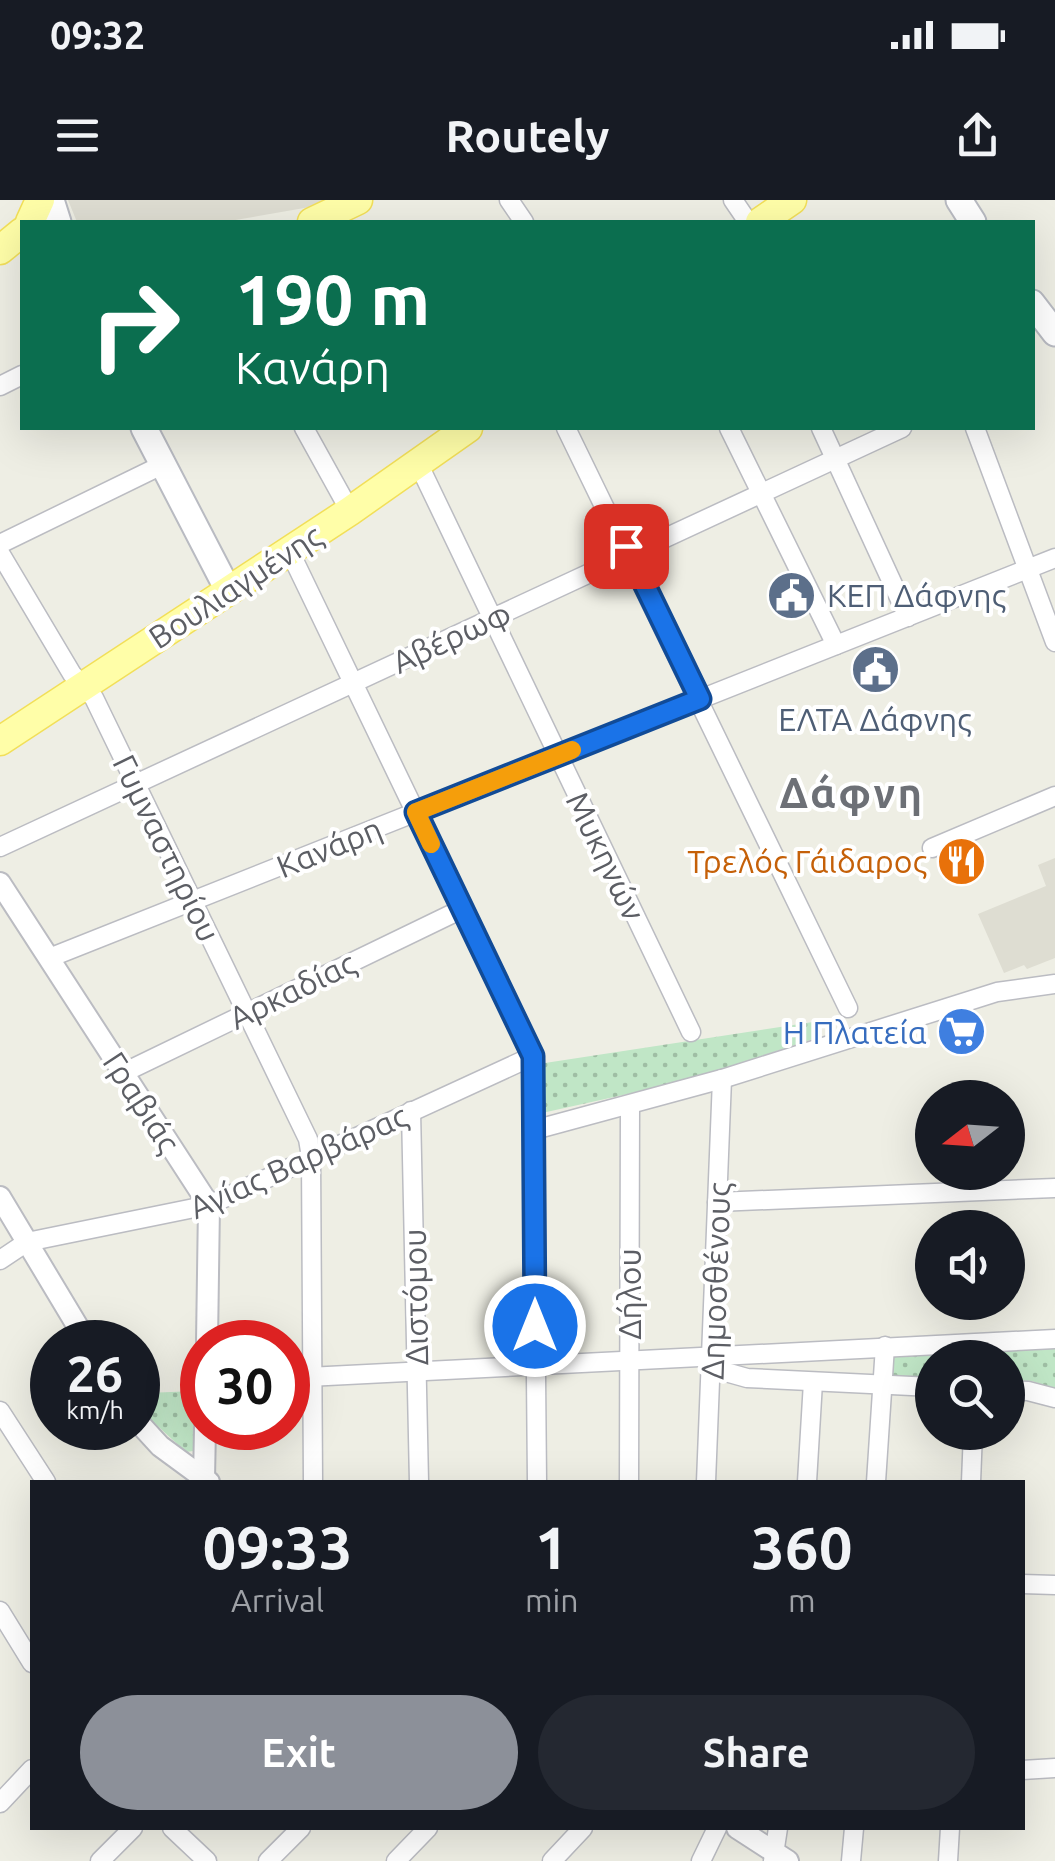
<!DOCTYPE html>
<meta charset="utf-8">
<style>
body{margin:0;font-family:Ubuntu,sans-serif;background:#242831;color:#f1f3f6;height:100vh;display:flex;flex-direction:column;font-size:38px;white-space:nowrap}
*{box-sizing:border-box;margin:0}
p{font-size:32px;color:#9ea1a6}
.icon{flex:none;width:55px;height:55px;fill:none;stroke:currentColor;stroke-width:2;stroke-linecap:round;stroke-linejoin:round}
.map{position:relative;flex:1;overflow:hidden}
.panel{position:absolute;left:30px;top:1280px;width:995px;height:350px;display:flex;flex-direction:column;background:#171b24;border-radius:0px;box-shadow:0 10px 40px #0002}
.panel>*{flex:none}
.guide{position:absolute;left:20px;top:20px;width:1015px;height:210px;border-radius:0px;box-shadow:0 10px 40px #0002;background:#0b6e4f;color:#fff;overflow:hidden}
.needle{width:65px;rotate:253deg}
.buttons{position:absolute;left:915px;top:880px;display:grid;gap:20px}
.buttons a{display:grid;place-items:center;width:110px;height:110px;border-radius:50%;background:#171b24;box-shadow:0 10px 40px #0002;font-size:50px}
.speed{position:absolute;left:30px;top:1120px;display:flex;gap:20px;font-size:50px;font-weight:700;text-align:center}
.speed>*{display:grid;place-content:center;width:130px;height:130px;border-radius:50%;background:#171b24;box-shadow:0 10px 40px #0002;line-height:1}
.speed small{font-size:25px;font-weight:400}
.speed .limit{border:15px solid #d22;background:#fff;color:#111}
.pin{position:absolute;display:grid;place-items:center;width:85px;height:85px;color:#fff;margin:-42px;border-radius:20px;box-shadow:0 5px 15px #0006}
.me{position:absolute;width:110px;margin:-55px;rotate:0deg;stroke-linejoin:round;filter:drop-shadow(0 0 8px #0008)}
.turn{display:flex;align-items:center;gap:35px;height:210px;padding:0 50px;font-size:45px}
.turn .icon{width:130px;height:130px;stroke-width:2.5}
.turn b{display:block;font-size:70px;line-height:85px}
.eta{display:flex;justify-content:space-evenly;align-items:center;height:170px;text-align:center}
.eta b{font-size:60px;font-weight:700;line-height:70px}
.button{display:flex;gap:20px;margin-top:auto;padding:20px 50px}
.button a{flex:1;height:115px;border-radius:60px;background:#8c9099;color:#fff;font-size:40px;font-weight:700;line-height:115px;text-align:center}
.button a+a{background:#242831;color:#f1f3f6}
.status{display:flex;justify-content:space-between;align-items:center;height:70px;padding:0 50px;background:#171b24;direction:ltr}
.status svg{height:28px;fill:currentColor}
header{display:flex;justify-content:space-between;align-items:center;height:130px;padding:0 50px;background:#171b24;font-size:45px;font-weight:700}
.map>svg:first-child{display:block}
</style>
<div class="status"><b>09:32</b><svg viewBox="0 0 49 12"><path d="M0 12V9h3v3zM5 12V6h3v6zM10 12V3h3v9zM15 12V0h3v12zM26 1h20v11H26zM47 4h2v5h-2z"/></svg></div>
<header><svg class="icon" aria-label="menu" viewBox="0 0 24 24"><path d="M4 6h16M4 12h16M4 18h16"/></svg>Routely<svg class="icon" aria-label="share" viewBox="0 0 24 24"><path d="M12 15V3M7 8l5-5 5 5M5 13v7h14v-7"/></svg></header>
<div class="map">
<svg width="1055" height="1661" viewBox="0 0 1055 1661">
<defs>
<pattern id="park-dots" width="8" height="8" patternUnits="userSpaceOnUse" patternTransform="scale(2.5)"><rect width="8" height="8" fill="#c0e6c6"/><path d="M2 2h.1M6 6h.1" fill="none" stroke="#9fbea4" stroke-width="1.8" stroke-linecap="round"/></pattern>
</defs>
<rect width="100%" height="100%" fill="#eeeee4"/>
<!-- education -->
<g fill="#deddd2">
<polygon points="68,0 324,0 310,7 224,22 77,22"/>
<polygon points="1055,658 1055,758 1027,769 1024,765 1004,773 978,714 1046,686 1038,665"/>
</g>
<!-- park -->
<g fill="url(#park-dots)">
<polygon points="813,822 816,838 686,881 542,913 539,891 545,863"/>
<polygon points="1055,1146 1055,1189 1032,1181 1008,1180 1008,1158 932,1158 932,1181 890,1182 895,1153"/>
<polygon points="196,1191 195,1246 193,1251 186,1252 138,1208 146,1193"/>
</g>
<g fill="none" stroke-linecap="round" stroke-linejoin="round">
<defs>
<g id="minor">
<polyline points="509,0 524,22"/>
<polyline points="733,0 748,22"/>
<polyline points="0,186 22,175"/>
<polyline points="304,228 350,311"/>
<polyline points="566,228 848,808"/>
<polyline points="729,228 836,445"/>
<polyline points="821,228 908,417"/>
<polyline points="975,228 1055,442"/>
<polyline points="418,263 691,832"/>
<polyline points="0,344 162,265"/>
<polyline points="289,350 533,856 537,1282"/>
<polyline points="0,353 72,474 94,498 308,939 311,957 313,1282"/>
<polyline points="0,647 902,228"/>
<polyline points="932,648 1055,596"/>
<polyline points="49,758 1055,358"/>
<polyline points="123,873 462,709"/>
<polyline points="411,911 419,1282"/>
<polyline points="534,930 722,879 997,792 1055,784"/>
<polyline points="717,1002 1055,988"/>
<polyline points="0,1060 27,1042 209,1005 533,856"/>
<polyline points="712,1159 722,1171 747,1178 932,1187"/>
<polyline points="288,1178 1055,1139"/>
<polyline points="1008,1190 1028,1191 1055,1198"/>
<polyline points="0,1211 46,1282"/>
<polyline points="629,1282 630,905"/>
<polyline points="706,1282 722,879"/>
<polyline points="807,1282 813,1182"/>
<polyline points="876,1282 885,1146"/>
<polyline points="971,1282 973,1232"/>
<polyline points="1022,1384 1055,1385"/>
<polyline points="0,1411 32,1463"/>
<polyline points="1022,1570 1055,1568"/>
<polyline points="0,1603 32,1569"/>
<polyline points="172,1628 207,1661"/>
<polyline points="100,1661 133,1628"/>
<polyline points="268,1661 301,1628"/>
<polyline points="396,1661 428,1628"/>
<polyline points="552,1661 583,1628"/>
<polyline points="701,1661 717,1628"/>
<polyline points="773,1661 778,1628"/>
<polyline points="851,1661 854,1628"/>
<polyline points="948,1661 950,1628"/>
</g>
<g id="tertiary">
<polyline points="0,683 209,1005 207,1142"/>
<polyline points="0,997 87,1142"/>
<polyline points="138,1222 160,1246 209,1282"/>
<polyline points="204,1279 205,1228"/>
<polyline points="737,1628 788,1661"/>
</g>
<g id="secondary">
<polyline points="51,0 58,22"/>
<polyline points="959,0 973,22"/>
<polyline points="1032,103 1055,133"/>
<polyline points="144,228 228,390"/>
</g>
<g id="primary">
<polyline points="30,22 40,0"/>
<polyline points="312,22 358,0"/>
<polyline points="760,22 792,0"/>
<polyline points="0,50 22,32"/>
<polyline points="0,541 350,311 468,228"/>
</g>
</defs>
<!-- minor casing -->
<use href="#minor" stroke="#bbbcc2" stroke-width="21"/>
<!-- tertiary casing -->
<use href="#tertiary" stroke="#bbbcc2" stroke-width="24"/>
<!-- secondary casing -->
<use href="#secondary" stroke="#b9bbc2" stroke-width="29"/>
<!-- primary casing -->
<use href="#primary" stroke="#f2df59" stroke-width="31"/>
<!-- minor -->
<use href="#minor" stroke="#fff" stroke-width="18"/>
<!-- tertiary -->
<use href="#tertiary" stroke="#fff" stroke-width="20"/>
<!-- secondary -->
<use href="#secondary" stroke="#fff" stroke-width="25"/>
<!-- primary -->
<use href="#primary" stroke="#fffea8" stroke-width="28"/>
</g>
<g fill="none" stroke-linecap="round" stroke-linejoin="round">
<defs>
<polyline id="route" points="535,1126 533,856 416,612 700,499 626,346"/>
</defs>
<!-- route casing -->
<use href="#route" stroke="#114b97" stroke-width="25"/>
<!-- route -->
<use href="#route" stroke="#1a73e8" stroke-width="18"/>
<!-- slow -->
<polyline stroke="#f59e0b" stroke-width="18" points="431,644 416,612 572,550"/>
</g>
<!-- icons -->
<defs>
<symbol id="civic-disc" viewBox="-11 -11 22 22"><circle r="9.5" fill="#5c6f8a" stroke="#fff"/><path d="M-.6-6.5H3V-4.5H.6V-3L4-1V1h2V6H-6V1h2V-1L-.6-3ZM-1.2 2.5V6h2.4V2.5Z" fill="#fff"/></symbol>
<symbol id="restaurant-disc" viewBox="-11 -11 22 22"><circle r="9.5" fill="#e8710a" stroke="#fff"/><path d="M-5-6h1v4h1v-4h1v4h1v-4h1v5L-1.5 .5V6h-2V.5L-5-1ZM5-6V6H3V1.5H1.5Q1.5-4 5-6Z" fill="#fff"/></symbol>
<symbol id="supermarket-disc" viewBox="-11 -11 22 22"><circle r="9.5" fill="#3f7fe0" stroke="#fff"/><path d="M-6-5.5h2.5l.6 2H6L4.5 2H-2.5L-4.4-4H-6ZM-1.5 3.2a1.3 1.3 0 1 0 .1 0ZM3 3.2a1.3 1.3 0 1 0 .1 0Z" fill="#fff"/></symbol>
</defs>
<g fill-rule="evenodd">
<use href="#civic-disc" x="764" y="368" width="55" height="55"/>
<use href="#civic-disc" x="848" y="442" width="55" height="55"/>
<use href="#restaurant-disc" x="934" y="634" width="55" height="55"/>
<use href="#supermarket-disc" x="934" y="804" width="55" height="55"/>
</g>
<g text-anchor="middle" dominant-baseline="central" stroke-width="8" stroke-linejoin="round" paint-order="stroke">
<!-- street labels -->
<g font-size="32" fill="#5c5e64" stroke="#fff">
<text transform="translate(235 386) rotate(-33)">Βουλιαγμένης</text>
<text transform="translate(451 437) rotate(-25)">Αβέρωφ</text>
<text transform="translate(329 647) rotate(-22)">Κανάρη</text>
<text transform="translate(167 648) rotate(64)">Γυμναστηρίου</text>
<text transform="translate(606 656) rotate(64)">Μυκηνών</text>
<text transform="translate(292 790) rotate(-26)">Αρκαδίας</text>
<text transform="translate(142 902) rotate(57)">Γραβιάς</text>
<text transform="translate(298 961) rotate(-24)">Αγίας Βαρβάρας</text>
<text transform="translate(715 1081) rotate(-88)">Δημοσθένους</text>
<text transform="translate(629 1094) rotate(-90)">Δήλου</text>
<text transform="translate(415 1097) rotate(-91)">Διστόμου</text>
</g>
<!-- service labels -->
<g font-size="32" fill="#4e5e75" stroke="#fff" text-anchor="start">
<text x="827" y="395">ΚΕΠ Δάφνης</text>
<text x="875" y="519" text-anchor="middle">ΕΛΤΑ Δάφνης</text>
</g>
<!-- food labels -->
<g font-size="32" fill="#c56008" stroke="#fff" text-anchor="end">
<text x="927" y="661">Τρελός Γάιδαρος</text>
</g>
<!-- shop labels -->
<g font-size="32" fill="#366cbe" stroke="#fff" text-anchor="end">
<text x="927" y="832">Η Πλατεία</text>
</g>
<!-- district labels -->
<g font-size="42" font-weight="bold" letter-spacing="2.5" fill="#6d7076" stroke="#fff">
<text x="852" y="592">Δάφνη</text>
</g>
</g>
</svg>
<div class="buttons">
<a><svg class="needle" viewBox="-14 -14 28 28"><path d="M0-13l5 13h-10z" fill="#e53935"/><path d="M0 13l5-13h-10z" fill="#9ea1a6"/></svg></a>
<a><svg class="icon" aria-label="sound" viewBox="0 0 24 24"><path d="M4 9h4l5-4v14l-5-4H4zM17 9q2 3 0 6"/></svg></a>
<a><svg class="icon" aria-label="search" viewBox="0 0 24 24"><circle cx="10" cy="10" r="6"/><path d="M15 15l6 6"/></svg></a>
</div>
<div class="speed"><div>26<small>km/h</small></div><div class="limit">30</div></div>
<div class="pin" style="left:626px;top:346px;background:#d93025"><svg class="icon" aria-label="arrive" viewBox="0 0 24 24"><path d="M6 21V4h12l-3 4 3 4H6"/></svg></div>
<svg class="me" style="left:535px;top:1126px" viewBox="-20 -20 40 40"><circle r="17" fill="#1a73e8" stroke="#fff" stroke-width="3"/><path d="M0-11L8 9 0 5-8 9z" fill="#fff"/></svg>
<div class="guide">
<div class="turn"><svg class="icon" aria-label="right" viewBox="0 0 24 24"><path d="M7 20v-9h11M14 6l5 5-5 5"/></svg><div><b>190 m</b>Κανάρη</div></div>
</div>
<section class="panel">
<div class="eta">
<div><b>09:33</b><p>Arrival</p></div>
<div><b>1</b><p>min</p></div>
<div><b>360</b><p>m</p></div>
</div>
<div class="button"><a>Exit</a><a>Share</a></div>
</section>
</div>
